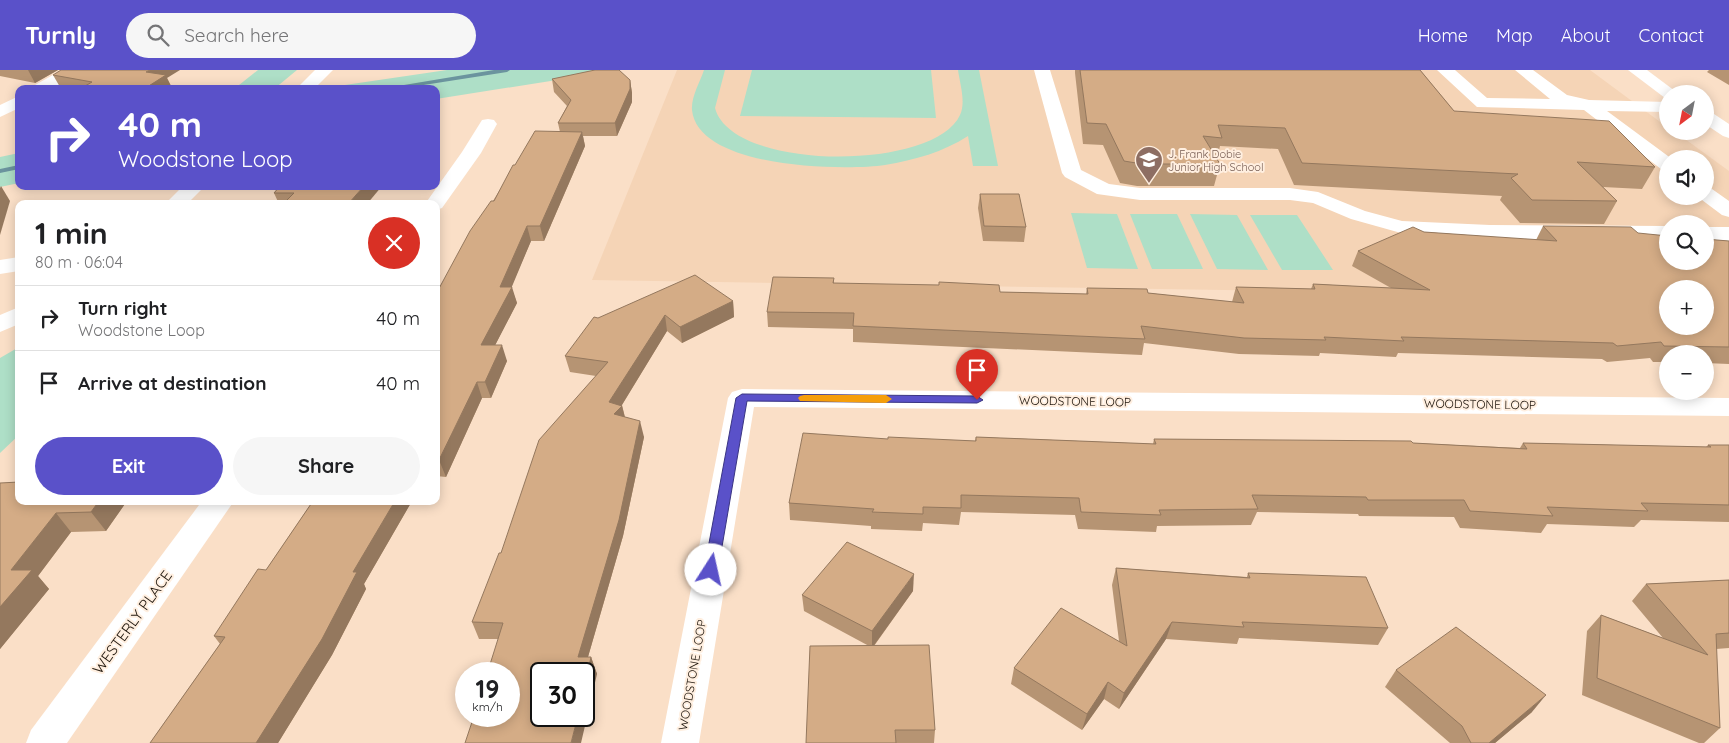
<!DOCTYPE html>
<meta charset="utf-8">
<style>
body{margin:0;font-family:Quicksand,sans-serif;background:#f6f6f6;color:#202124;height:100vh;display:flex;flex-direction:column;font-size:19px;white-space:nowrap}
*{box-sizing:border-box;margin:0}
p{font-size:16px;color:#757577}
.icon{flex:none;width:28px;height:28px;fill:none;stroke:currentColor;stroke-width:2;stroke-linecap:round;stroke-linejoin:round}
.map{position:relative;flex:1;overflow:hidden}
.sheet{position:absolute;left:15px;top:130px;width:425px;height:305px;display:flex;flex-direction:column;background:#fff;border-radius:10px;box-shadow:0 2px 12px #0003}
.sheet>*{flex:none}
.banner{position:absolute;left:15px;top:15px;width:425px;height:105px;border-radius:10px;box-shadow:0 2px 12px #0003;background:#5a51c9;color:#fff;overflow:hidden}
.needle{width:32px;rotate:212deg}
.fabs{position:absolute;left:1659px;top:15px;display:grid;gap:10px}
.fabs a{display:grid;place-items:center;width:55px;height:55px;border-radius:50%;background:#fff;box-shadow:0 2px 12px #0003;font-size:25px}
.speed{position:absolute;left:455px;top:592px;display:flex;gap:10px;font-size:25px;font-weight:700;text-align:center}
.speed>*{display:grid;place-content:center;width:65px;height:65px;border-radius:50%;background:#fff;box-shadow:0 2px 12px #0003;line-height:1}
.speed small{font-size:12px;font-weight:400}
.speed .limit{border:2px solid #111;border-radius:8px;background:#fff;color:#111}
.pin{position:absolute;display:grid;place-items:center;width:42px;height:42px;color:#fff;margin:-51px -21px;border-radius:50% 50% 50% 0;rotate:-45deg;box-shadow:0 0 5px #0007}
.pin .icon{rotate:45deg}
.me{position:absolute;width:55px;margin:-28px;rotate:10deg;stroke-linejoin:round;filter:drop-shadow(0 0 4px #0008)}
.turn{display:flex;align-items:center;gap:18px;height:105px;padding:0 20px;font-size:22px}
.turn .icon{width:65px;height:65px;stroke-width:2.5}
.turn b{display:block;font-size:35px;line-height:42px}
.round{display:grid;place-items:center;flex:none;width:52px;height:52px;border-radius:26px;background:#f6f6f6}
.head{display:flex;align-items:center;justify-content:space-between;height:85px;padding:0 20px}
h1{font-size:30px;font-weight:800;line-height:38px}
.action{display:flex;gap:10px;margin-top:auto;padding:10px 20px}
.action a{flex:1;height:58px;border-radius:30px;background:#5a51c9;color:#fff;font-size:20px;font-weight:800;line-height:58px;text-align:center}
.action a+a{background:#f6f6f6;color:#202124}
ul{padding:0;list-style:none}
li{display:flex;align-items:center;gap:15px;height:65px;padding:0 20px;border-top:1px solid #e0e0e0}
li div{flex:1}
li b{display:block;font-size:19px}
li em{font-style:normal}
header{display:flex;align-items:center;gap:30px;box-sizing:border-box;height:70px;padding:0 25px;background:#5a51c9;color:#fff}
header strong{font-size:24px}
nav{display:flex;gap:28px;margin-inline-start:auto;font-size:18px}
.search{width:350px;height:45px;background:#f6f6f6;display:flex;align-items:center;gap:12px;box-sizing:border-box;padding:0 18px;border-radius:28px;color:#757577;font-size:19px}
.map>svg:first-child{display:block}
</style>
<header>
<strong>Turnly</strong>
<div class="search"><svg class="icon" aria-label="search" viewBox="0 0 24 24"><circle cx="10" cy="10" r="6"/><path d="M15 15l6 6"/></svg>Search here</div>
<nav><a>Home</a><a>Map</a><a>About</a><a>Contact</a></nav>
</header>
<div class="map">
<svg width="1729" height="673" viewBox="0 0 1729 673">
<rect width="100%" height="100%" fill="#fadfc7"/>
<!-- built -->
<path fill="#f5d4b6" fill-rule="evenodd" d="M 677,0 L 1590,0 L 1667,57 L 1668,61 L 1674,61 L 1729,101 L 1729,228 L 1705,219 L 1668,219 L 1667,227 L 592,210 ZM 1668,89 L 1705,89 L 1705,126 L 1668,126 ZM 1668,154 L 1705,154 L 1705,191 L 1668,191 Z"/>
<!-- green -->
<g fill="#aedfc7">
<polygon points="258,0 297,0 274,19 234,19"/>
<polygon points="447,0 620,0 436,29 436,19 341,19 345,15"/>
<path d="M 704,0 L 725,0 L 715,38 C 732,102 935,101 960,45 C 966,32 960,14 958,0 L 979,0 L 998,96 L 973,96 L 968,66 C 943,82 915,90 885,95 C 844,101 698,99 692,40 C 691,27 700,12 704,0 Z"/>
<polygon points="752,0 931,0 936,48 740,46"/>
<polygon points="19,83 19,113 0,117 0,87"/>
<polygon points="1071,143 1117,144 1138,199 1087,198"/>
<polygon points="1130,144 1177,144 1203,199 1152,199"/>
<polygon points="1190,144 1237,145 1268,200 1217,199"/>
<polygon points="1250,145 1297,145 1333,200 1282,200"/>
<polygon points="19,277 19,365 0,383 0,288"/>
</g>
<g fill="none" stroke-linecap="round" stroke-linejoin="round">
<!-- stream -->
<g fill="#6b949e" fill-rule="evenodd">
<polygon points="494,0 510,0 507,2 398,19 380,19"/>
<polygon points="19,95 19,99 0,103 0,99"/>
</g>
<!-- minor -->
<g fill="#fff" fill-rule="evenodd">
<polygon points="62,0 82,0 80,3 54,19 33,19 35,15"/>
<polygon points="315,0 333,0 314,19 296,19"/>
<polygon points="1034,0 1050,0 1081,100 1109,114 1140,118 1290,118 1318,122 1365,141 1402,151 1490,155 1668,156 1668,170 1490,169 1401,163 1351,149 1313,133 1290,130 1140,130 1097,124 1065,107 1062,103"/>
<polygon points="1437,0 1455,0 1487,28 1550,29 1515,0 1533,0 1567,25 1589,30 1668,32 1668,42 1607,41 1672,89 1668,89 1668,101 1661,99 1584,40 1477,37"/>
<polygon points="1628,0 1647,0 1679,24 1668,24 1668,28 1665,28"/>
<polygon points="19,26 19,38 0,47 0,35"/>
<polygon points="1705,41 1711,42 1729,54 1729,68 1723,66 1705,54"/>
<polygon points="488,49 494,50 497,54 481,83 442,138 436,140 436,134 425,134 462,82 482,50"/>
<polygon points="183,116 205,116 187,134 165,134"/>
<polygon points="1705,117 1712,119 1729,131 1729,147 1722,145 1698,127 1705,126"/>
<rect x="1705" y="157" width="24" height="14"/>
<polygon points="19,187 19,201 0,204 0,190"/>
<polygon points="19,237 19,254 0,262 0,245"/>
<polygon points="742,319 1729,328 1729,346 754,337 699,673 661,673 728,328 732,322"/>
<polygon points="202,431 234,431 67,673 26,673 31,660"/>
</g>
</g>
<!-- wall -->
<g fill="#b69473">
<polygon points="0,0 58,0 35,13 0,6"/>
<polygon points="1075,0 1420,0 1454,41 1655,97 1642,119 1603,117 1617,131 1604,154 1520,153 1500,130 1502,126 1294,115 1278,79 1220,76 1217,89 1220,94 1214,116 1137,116 1120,113 1103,75 1083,74 1075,3"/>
<polygon points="1709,0 1729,0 1729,15 1707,2"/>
<polygon points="53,5 167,8 172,18 171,19 67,19 60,17"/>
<polygon points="552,9 630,10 632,23 632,32 617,66 583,66 585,76 544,171 531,171 511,217 517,233 495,275 507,291 491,328 482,328 446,407 436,406 436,224 515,95 560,62 558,53 567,36 554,22"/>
<polygon points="280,116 367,134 279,134 274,123"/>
<polygon points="980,124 1026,157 1024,172 983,171 978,138"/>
<polygon points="1543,156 1729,171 1729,294 1705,293 1705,284 1668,284 1668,292 1653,292 1650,288 1607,292 1602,289 1398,283 1396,287 1320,283 1319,286 1239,284 1144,273 1142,285 853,272 853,259 768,257 767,242 834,208 834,213 1000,222 1086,224 1087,218 1148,223 1232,232 1236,217 1311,219 1313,214 1391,218 1352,196 1358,181 1424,162 1536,170"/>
<polygon points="733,231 734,247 682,273 667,261 622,335 625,347 644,367 623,466 588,587 591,587 597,604 498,569 479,569 472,552 501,483 596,306 570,302 565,286 598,248"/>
<polygon points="976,367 1153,374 1154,369 1413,373 1520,378 1523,373 1706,377 1708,375 1729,375 1729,452 1641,450 1634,457 1547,454 1541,463 1460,458 1454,447 1359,446 1358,444 1257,442 1251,455 1157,456 1156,462 1078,459 1075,445 961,442 959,455 923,453 922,461 871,459 871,456 790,450 789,433 888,369 975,371"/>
<polygon points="0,413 19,431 127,431 106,461 71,462 38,506 49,519 0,579"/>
<polygon points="313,431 412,431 364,514 366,519 332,585 278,673 150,673 220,574 214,566 266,500"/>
<polygon points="1116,498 1247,507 1248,503 1388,558 1378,575 1239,568 1237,574 1166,569 1119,639 1104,629 1082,660 1011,614 1014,598 1119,571 1112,515"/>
<polygon points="1729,510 1729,578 1716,579 1720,658 1704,673 1699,673 1582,625 1587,561 1601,545 1663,568 1632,531 1646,514"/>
<polygon points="913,521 874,576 935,660 934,673 806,673 869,576 804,541 802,525"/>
<polygon points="1396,600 1532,642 1495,673 1450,673 1385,617"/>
</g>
<!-- shaded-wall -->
<g fill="#94785e">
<polygon points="28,0 58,0 35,13"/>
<polygon points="150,0 180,0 167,8 172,18 171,19 144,19 146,2"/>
<polygon points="630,10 632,23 632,32 617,66 615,53"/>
<polygon points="582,62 585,76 544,171 540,156"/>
<polygon points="1,116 10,131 0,165 0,118"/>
<polygon points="364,116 382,116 367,134 348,134"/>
<polygon points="527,156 531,171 508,226 512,217 517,233 487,291 481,275 500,217"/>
<polygon points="733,231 734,247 682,273 680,257"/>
<polygon points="665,245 667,261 620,338 622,336 626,352 613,349 609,332"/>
<polygon points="502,275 507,291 491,328 485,312"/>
<polygon points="477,312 482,328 446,407 439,390"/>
<polygon points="640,351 644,367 623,466 583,604 578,587"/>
<polygon points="99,431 127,431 106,461 91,442"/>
<polygon points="395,431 412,431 364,514 366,519 332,585 278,673 256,673 353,502"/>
<polygon points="56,443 71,462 38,506 49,519 0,579 0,537 11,500"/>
<polygon points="914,504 913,521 872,578 872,561"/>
<polygon points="1172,552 1166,569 1119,639 1124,623"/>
<polygon points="591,587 597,604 581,673 571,673 578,646 584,646 584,619"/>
<polygon points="1108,612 1104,629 1082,660 1087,644"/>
<polygon points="1546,625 1532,642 1495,673 1489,673"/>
</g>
<!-- building -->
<g fill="#d4ac86" stroke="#94785e" fill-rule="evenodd">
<polygon points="61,0 150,0 146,2 166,5 144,19 80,19 92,12 53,5"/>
<polygon points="595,0 619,0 630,10 630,19 615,53 558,53 571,30 552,9"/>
<polygon points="1080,0 1420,0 1454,41 1609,51 1655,97 1577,92 1617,131 1532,130 1511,108 1518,104 1302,93 1285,58 1218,55 1222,68 1203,66 1220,94 1142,94 1124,91 1106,54 1087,53"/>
<polygon points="535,61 582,62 540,156 527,156 500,217 512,217 481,275 502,275 485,312 477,312 439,390 436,390 436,224 470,161 491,131 494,131 513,95 515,95"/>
<polygon points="280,116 364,116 348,134 283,134 294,123 274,123"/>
<polygon points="980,124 1019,124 1026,157 984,156"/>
<path d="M 1543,156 L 1631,157 L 1638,163 L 1668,166 L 1668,191 L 1705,191 L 1705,169 L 1729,171 L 1729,277 L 1664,276 L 1661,272 L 1617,276 L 1613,273 L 1401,267 L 1404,271 L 1324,267 L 1326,270 L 1244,268 L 1141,256 L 1145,269 L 853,256 L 854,243 L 767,242 L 773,207 L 834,208 L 833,213 L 939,215 L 939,212 L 999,215 L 1000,222 L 1088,224 L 1087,218 L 1147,219 L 1148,223 L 1244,233 L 1236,217 L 1315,219 L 1313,214 L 1430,220 L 1358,181 L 1413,157 L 1424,162 L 1557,171 ZM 1668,219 L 1705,219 L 1705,256 L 1668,256 Z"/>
<polygon points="695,205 733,231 680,257 665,245 609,332 622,336 614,344 640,351 619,450 578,587 591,587 584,619 584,604 541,604 541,646 578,646 571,673 465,673 474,646 509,646 509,604 487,604 503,553 472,552 499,483 501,483 539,370 608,292 565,286 594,247 598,248"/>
<polygon points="803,363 888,369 888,367 976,371 976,367 1156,374 1154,369 1411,371 1413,373 1527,379 1523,373 1711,377 1708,375 1729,375 1729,435 1641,433 1648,441 1547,437 1553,446 1470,441 1464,430 1368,430 1366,427 1252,425 1258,439 1159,440 1161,445 1081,442 1079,428 961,425 961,438 923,437 923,444 872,442 874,439 789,433"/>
<polygon points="19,412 19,431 99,431 91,442 56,443 11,500 32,500 0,537 0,413"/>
<polygon points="313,431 395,431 353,502 357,502 322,569 256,673 150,673 225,567 214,566 258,499 266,500"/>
<polygon points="847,472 914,504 872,561 802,525"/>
<polygon points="1116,498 1250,508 1248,503 1366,507 1388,558 1242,552 1244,557 1172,552 1124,623 1108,612 1087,644 1014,598 1061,538 1127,576"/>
<polygon points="1729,510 1729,563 1716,564 1720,658 1597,608 1601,545 1708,585 1646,514"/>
<polygon points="1456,557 1546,625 1489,673 1471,673 1462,656 1396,600"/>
<polygon points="929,575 935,660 895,660 896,673 806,673 810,576"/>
</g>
<!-- route -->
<polygon fill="#5a51c9" stroke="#3a3583" points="742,324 977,326 983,330 977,333 747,331 718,500 716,504 711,506 706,504 704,500 736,328"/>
<!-- slow -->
<polygon fill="#f59e0b" points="804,325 886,325 892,329 886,333 800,331 798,328 800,326"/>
<!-- icons -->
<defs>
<symbol id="school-pin" viewBox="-11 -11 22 30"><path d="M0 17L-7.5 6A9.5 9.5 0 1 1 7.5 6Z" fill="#8d6e63" stroke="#ffefe0"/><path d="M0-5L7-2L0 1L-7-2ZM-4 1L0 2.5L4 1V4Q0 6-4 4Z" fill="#fff"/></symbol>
</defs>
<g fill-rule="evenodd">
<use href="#school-pin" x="1133" y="74" width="32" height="43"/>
</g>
<g text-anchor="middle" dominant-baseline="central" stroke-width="4" stroke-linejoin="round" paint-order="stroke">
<!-- far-education labels -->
<g font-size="11" fill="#785e54" stroke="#ffefe0" text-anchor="start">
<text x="1168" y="84">J. Frank Dobie<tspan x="1168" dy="13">Junior High School</tspan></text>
</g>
<!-- street labels -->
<g font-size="12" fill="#1d140b" stroke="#ffefe0">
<text transform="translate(1075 331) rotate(1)">WOODSTONE LOOP</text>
<text transform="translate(1480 334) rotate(1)">WOODSTONE LOOP</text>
<text transform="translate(692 605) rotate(-80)">WOODSTONE LOOP</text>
</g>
<!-- near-street labels -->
<g font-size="15" fill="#1d140b" stroke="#ffefe0">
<text transform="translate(132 552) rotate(-54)">WESTERLY PLACE</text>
</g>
</g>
</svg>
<div class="fabs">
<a><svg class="needle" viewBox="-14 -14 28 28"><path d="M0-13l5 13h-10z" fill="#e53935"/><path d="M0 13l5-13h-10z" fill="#757577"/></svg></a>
<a><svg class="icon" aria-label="sound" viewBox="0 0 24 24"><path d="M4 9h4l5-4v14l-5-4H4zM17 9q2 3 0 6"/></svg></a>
<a><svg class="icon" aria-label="search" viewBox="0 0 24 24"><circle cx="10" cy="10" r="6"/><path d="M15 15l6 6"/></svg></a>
<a>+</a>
<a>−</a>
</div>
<div class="speed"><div>19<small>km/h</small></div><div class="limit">30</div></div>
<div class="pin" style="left:977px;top:330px;background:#d93025"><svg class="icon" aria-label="arrive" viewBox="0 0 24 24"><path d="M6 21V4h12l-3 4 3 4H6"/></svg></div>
<svg class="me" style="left:711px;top:500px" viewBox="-20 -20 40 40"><circle r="19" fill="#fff"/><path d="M0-13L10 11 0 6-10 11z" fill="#5a51c9"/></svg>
<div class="banner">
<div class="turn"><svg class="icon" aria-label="right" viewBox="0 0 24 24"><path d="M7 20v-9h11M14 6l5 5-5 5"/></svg><div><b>40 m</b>Woodstone Loop</div></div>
</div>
<section class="sheet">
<div class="head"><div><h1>1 min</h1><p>80 m · 06:04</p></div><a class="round" style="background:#d93025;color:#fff"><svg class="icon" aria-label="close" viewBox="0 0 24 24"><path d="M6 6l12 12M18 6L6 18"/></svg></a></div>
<ul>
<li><svg class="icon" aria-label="right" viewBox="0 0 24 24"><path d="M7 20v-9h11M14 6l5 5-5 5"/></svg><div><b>Turn right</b><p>Woodstone Loop</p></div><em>40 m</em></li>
<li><svg class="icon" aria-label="arrive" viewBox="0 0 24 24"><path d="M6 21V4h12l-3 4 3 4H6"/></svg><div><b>Arrive at destination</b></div><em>40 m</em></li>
</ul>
<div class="action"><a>Exit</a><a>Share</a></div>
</section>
</div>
